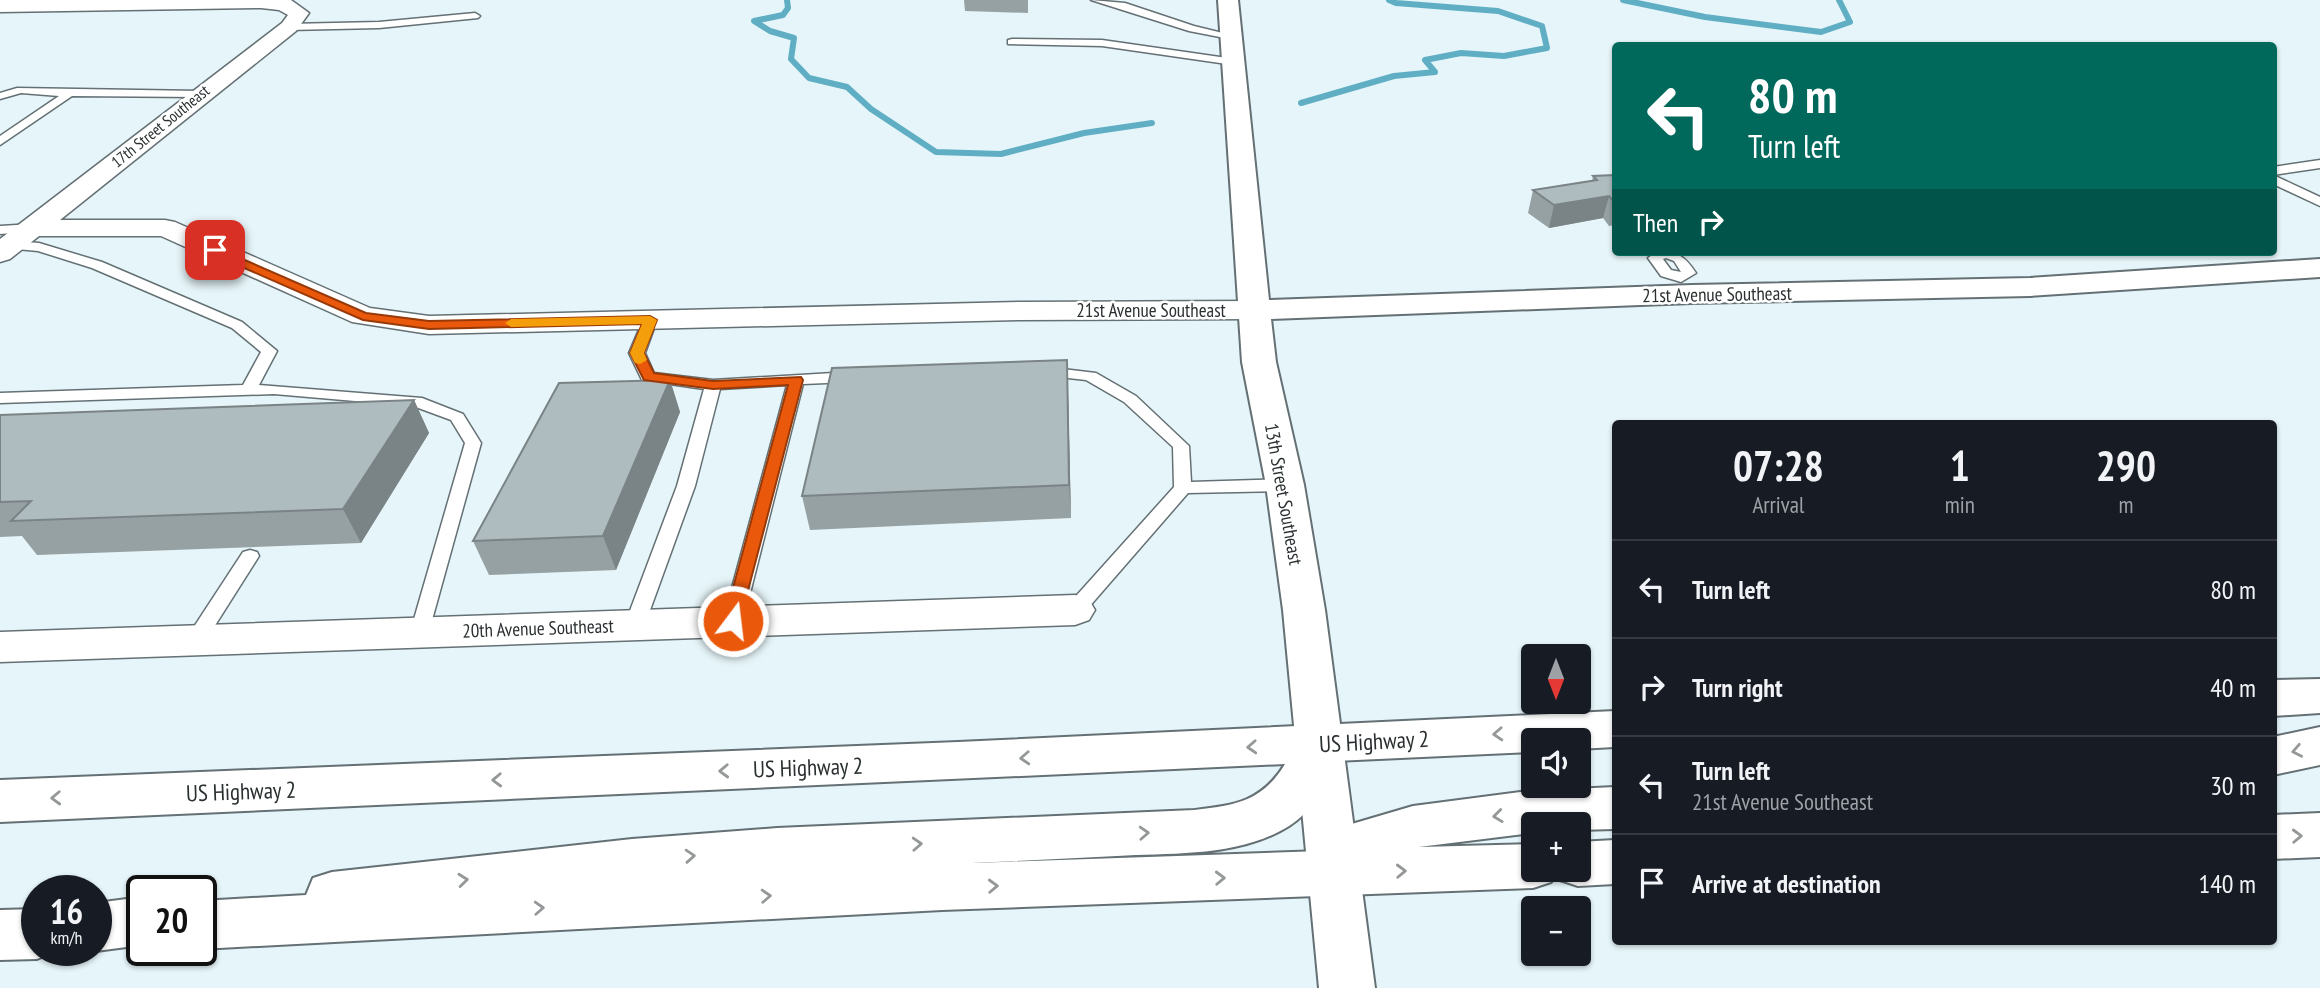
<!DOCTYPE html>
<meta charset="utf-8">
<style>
body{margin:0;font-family:"PT Sans Narrow",sans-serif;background:#242831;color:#f1f3f6;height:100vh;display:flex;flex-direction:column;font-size:26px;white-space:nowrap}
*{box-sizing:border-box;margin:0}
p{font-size:23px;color:#9ea1a6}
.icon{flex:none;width:38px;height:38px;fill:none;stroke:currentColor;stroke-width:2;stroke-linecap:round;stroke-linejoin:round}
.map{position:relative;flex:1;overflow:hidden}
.sheet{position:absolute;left:1612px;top:420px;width:665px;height:525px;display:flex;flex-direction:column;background:#171b24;border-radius:7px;box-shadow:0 2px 5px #0004}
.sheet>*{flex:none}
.hud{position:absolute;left:1612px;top:42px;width:665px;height:214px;border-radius:7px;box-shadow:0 2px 5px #0004;background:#00695c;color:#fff;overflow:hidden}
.needle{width:46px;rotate:180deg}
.controls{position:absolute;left:1521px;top:644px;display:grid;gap:14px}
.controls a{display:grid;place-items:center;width:70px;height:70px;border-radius:7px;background:#171b24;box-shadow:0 2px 5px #0004;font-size:35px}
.speed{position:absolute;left:21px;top:875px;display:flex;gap:14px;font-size:35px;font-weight:700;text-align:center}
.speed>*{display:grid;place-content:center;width:91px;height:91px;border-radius:50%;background:#171b24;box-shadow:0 2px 5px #0004;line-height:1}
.speed small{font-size:18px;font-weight:400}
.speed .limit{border:4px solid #111;border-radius:10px;background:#fff;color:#111}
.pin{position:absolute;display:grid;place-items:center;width:60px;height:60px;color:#fff;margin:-30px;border-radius:14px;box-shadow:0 4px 10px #0006}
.me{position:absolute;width:77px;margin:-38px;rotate:15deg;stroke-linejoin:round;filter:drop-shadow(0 0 5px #0008)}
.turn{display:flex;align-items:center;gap:24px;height:147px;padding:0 21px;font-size:32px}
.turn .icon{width:91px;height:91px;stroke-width:2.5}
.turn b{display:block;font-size:49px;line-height:60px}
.then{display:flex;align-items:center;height:66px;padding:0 21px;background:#0003;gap:14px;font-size:26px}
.eta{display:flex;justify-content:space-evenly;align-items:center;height:119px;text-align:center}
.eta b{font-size:42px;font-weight:800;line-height:49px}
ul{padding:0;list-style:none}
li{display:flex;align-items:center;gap:21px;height:98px;padding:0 21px;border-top:2px solid #363941}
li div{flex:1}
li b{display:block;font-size:26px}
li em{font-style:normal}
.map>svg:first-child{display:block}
</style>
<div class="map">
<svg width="2320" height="988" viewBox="0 0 2320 988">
<rect width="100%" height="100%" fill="#e6f5f9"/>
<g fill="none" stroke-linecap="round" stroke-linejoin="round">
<!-- stream -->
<g stroke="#60aec4" stroke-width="6">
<polyline points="787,0 788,8 783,15 754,21 770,31 794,38 791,59 809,78 847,87 871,109 936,152 1001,154 1084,133 1152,123"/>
<polyline points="1623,0 1705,17 1821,32 1850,22 1839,0"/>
<polyline points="1301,103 1394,76 1435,72 1425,60 1461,53 1504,56 1547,48 1542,26 1498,11 1396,3 1389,0"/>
</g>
<defs>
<g id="lane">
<polygon points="1091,0 1125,3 1194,26 1235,36 1230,39 1189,31"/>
<polygon points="475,13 480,16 478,18 379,28 289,30 284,27 289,24 379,22"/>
<polygon points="1012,39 1102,40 1234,59 1239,62 1234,65 1102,46 1008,44 1008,40"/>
<polygon points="17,88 200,91 205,94 200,97 72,96 0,145 0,136 59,96 21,93 0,99 0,93"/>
<polygon points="2320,160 2320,168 2273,175 2273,167"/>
<polygon points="2273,175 2320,197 2320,206 2273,184"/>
<polygon points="33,224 38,225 38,231 0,234 0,226"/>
<polygon points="11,241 39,243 102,262 242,322 277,351 259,385 422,398 463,414 481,443 427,638 420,640 413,638 410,633 465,443 451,420 413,406 274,394 0,403 0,393 243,385 261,352 232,328 92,268 38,251 6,248 4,245"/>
<path d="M 1656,252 C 1678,252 1684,255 1696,273 L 1681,282 L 1661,276 L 1648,258 ZM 1666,258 L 1674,261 L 1681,272 L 1671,270 L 1663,259 Z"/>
<polygon points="650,316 657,320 645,353 654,373 713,380 850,372 858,377 850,382 803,384 743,621 740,626 726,626 723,621 787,385 720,389 695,486 645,624 642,629 628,629 625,624 677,486 704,389 642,380 629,353 643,320"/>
<polygon points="1046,367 1096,373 1136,396 1189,446 1191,482 1285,479 1294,485 1285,491 1188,493 1082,615 1068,615 1065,610 1068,605 1174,487 1173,447 1124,402 1086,380 1041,375 1038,372 1041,369"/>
<polygon points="250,550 257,552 259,556 202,646 195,648 188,646 185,641 188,636 243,552"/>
</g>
<g id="street">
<polygon points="0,0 291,0 309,13 296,31 60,220 165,220 175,222 370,308 429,316 1021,302 1253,301 1264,304 1268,310 1264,316 1253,319 1021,320 429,334 352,322 161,236 39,236 10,259 0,262 0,239 282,23 288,15 279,10 261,8 0,12"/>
<polygon points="1075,595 1089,600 1095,610 1089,620 1075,625 0,662 0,632"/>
</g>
<polygon id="secondary" points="1218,0 1238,0 1269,300 1692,285 2030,278 2320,259 2320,277 2030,296 1692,303 1271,319 1276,362 1304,485 1325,610 1375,988 1319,988 1283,610 1266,485 1242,362"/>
<g id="highway">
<polygon points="2320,679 2320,713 2273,716 2273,680"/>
<path d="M 1615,711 L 1615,747 L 1578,749 L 1578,740 L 1533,740 L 1533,752 L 1335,761 C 1325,785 1312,812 1289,826 C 1240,857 1173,853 1117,856 C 1069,858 1021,861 972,863 L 1321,851 L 1345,826 L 1413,806 L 1528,791 L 1615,787 L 1615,829 L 1578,830 L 1578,824 L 1533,824 L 1533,833 L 1419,847 L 1533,844 L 1533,870 L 1578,870 L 1578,842 L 1615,840 L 1615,884 L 1578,886 L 1560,880 L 1556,872 L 1551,882 L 1533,888 L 942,910 L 201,949 L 201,901 L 306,895 L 313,878 L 332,872 L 632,839 L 777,828 L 1194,810 C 1235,805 1262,802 1285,764 L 0,822 L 0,780 L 958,742 Z"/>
<polygon points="2320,727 2320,765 2273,775 2273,737"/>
<polygon points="2320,813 2320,857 2273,859 2273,815"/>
<polygon points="142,897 142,945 96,951 93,950 96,950 96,903"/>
<polygon points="37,909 37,950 56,951 37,959 0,960 0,910"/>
</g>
</defs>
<!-- lane casing -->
<use href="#lane" stroke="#647074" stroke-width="3"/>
<!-- street casing -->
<use href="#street" stroke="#647074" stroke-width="3"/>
<!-- secondary casing -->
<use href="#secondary" stroke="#647074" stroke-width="4"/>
<!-- highway casing -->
<use href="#highway" stroke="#647074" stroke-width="4"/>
<!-- lane -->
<use href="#lane" fill="#fff" fill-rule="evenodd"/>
<!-- street -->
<use href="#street" fill="#fff" fill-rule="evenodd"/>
<!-- secondary -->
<use href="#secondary" fill="#fff" fill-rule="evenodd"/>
<!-- highway -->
<use href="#highway" fill="#fff" fill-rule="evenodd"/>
</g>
<!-- wall -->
<g fill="#96a1a4">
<polygon points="964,0 1028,0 1028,13 965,11"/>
<polygon points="1615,175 1615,225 1609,226 1603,218 1549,228 1528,213 1533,190 1592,181 1593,176"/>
<polygon points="1067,360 1068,392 1071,518 810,530 802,496"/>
<polygon points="670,380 680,412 616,570 489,575 473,541"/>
<polygon points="414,400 429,433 361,543 37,555 22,536 0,537 0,415"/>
</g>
<!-- shaded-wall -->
<g fill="#7a8386">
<polygon points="1609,196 1603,218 1549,228 1554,205"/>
<polygon points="1067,360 1068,392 1071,518 1069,485"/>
<polygon points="670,380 680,412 616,570 603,536"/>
<polygon points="414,400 429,433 361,543 343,509"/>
</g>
<!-- building -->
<g fill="#aebbbf" stroke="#7a8386" stroke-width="2">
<polygon points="1615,175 1615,203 1609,196 1554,205 1533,190 1597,180 1593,176"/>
<polygon points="1067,360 1069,485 802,496 832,368"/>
<polygon points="670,380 603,536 473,541 559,383"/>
<polygon points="414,400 343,509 11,521 31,501 0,502 0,415"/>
</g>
<!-- one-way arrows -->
<defs><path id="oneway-chevron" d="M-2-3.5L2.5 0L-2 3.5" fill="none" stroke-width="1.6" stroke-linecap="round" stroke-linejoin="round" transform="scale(1.75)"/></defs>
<g stroke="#949898">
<use href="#oneway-chevron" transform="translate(1498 734) rotate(177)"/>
<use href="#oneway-chevron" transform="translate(1252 747) rotate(177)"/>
<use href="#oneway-chevron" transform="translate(2297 751) rotate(169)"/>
<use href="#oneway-chevron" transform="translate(1025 758) rotate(177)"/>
<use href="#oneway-chevron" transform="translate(724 771) rotate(178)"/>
<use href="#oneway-chevron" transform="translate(497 780) rotate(178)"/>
<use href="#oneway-chevron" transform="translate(56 798) rotate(178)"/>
<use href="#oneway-chevron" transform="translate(1498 816) rotate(173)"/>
<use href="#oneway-chevron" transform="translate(1144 833) rotate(-3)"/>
<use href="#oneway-chevron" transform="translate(2297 836) rotate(-2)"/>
<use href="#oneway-chevron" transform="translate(917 844) rotate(-3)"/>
<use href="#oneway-chevron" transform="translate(690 856) rotate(-4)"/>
<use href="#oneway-chevron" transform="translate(1401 871) rotate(-2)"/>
<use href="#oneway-chevron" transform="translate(1220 878) rotate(-2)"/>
<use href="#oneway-chevron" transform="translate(463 880) rotate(-6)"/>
<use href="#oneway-chevron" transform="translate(993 886) rotate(-2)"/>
<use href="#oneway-chevron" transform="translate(766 896) rotate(-3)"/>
<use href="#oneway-chevron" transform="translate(539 908) rotate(-3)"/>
</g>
<!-- route -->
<polygon fill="#ea580c" stroke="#983908" stroke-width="2" points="215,247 366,313 429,321 650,316 657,320 644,353 654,373 713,381 801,377 803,380 739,625 727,625 724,621 788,385 713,389 644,380 630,353 642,324 429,329 363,320 210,253 210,248"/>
<!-- slow -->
<polygon fill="#f59e0b" points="650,316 657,320 644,353 647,360 640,364 635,363 630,353 642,324 511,327 505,323 511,319"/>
<g text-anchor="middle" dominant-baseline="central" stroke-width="5" stroke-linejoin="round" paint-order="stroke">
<!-- far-street labels -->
<g font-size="16" fill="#2a3031" stroke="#fff">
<text transform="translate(160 126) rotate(-39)">17th Street Southeast</text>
</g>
<!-- street labels -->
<g font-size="19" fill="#2a3031" stroke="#fff">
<text transform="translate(1717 294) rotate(-1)">21st Avenue Southeast</text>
<text x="1151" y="310">21st Avenue Southeast</text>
<text transform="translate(1284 494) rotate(80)">13th Street Southeast</text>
<text transform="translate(538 628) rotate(-2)">20th Avenue Southeast</text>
</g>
<!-- near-street labels -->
<g font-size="23" fill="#2a3031" stroke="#fff">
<text transform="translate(1374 741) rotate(-3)">US Highway 2</text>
<text transform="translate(808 767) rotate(-2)">US Highway 2</text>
<text transform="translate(241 791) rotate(-2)">US Highway 2</text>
</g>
</g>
</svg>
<div class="controls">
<a><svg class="needle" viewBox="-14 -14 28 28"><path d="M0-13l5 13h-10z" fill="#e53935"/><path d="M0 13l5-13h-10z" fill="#9ea1a6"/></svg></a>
<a><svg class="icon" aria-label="sound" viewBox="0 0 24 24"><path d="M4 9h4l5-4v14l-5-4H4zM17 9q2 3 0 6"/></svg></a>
<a>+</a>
<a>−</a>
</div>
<div class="speed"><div>16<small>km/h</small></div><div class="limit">20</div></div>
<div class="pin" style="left:215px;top:250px;background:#d93025"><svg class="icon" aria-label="arrive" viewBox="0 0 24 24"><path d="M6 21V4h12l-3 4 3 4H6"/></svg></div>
<svg class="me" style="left:733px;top:621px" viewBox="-20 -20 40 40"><circle r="17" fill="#ea580c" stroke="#fff" stroke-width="3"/><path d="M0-11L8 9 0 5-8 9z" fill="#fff"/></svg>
<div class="hud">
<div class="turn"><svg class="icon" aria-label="left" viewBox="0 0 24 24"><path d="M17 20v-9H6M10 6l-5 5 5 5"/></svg><div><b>80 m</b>Turn left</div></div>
<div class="then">Then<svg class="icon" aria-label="right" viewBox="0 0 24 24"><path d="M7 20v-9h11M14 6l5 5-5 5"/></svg></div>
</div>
<section class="sheet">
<div class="eta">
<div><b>07:28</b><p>Arrival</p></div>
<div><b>1</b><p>min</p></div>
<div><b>290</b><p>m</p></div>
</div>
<ul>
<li><svg class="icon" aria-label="left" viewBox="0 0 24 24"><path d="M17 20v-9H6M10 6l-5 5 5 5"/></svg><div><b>Turn left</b></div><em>80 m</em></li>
<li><svg class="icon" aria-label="right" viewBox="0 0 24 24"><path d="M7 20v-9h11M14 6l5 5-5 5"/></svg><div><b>Turn right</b></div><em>40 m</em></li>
<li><svg class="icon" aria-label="left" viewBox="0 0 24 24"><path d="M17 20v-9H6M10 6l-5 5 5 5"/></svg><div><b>Turn left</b><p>21st Avenue Southeast</p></div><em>30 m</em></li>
<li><svg class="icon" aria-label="arrive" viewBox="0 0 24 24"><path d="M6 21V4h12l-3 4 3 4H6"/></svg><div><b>Arrive at destination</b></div><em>140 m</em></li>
</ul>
</section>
</div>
